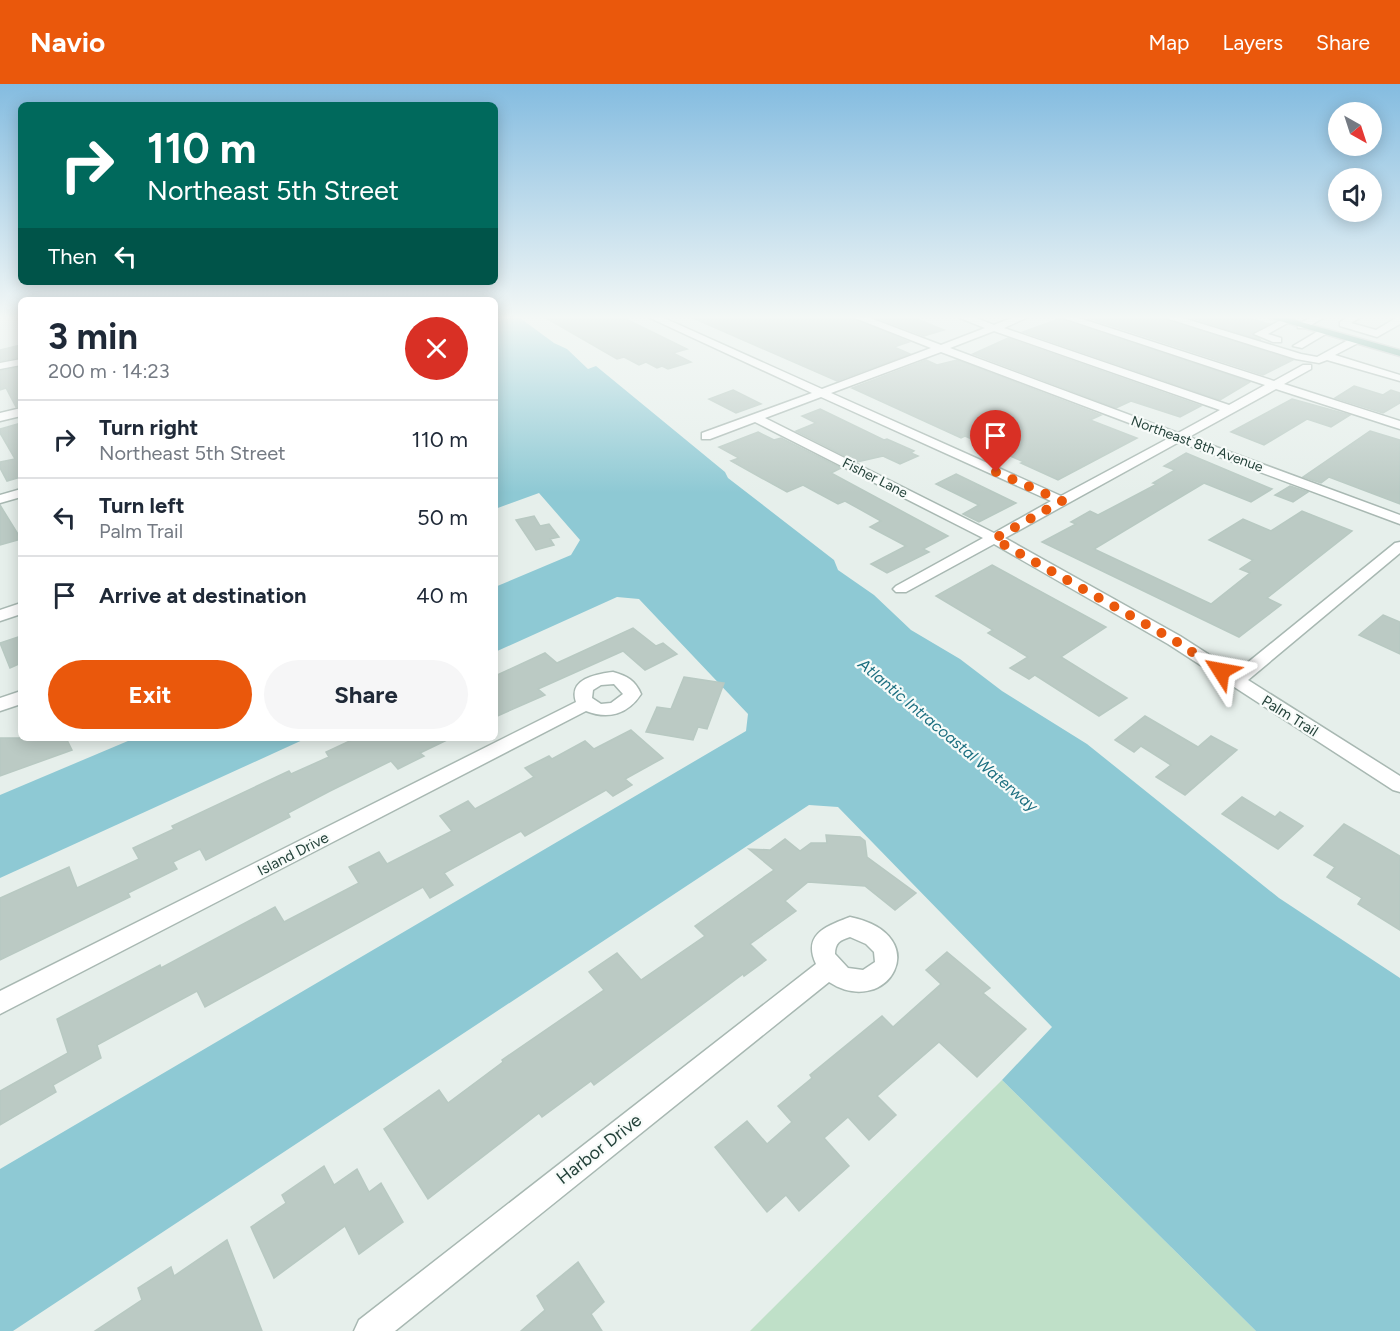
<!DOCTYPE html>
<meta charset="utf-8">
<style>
body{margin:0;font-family:Figtree,sans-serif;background:#f6f6f7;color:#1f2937;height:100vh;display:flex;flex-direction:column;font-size:22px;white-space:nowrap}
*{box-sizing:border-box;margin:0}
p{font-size:20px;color:#747a83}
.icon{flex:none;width:33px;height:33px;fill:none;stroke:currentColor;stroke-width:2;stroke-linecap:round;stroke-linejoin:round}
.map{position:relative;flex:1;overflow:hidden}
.drawer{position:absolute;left:18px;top:213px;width:480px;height:444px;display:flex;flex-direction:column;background:#fff;border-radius:9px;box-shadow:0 3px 15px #0003}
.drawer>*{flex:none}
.top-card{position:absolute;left:18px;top:18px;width:480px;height:183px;border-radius:9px;box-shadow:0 3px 15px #0003;background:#00695c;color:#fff;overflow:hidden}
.needle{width:39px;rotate:141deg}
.buttons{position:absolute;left:1328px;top:18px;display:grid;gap:12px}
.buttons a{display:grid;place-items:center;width:54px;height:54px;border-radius:50%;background:#fff;box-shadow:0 3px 15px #0003;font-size:30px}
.pin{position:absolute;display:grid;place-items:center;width:51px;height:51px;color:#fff;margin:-62px -26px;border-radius:50% 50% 50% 0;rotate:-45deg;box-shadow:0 0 6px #0007}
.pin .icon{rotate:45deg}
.me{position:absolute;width:66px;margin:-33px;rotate:304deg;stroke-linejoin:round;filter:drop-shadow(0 0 4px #0008)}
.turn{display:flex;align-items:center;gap:21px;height:126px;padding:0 30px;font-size:27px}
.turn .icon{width:78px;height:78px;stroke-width:2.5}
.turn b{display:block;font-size:42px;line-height:51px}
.then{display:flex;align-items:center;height:57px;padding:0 30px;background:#0003;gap:12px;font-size:22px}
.round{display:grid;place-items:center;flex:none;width:63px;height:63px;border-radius:32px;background:#f6f6f7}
.headline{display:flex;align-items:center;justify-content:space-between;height:102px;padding:0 30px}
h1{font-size:36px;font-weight:700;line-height:45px}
.primary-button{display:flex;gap:12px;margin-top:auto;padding:12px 30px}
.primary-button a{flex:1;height:69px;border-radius:36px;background:#ea580c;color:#fff;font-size:24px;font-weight:700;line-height:69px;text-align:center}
.primary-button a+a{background:#f6f6f7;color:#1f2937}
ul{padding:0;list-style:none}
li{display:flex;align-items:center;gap:18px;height:78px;padding:0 30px;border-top:2px solid #e0e1e3}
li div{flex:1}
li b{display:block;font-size:22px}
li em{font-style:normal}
header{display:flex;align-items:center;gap:36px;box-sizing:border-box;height:84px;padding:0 30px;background:#ea580c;color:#fff}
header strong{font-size:28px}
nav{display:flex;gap:33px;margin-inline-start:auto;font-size:21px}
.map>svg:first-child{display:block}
</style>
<header>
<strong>Navio</strong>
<nav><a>Map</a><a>Layers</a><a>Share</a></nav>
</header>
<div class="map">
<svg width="1400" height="1247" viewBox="0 0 1400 1247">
<rect width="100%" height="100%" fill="#e6efeb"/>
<!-- green -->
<polygon fill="#bfe0c8" points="1002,996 1256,1247 750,1247"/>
<!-- water -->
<g fill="#8ec9d4">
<polygon points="495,234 520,234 554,259 567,265 588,285 596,282 725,388 728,394 834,476 838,486 874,511 911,546 960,575 1002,607 1087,660 1279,814 1400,894 1400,1247 1256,1247 1002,996 1052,943 838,723 809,721 13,1247 0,1247 0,1085 746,647 748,630 639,515 617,513 495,568 495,503 571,471 580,456 539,409 495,425"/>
<polygon points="135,654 307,654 0,794 0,711"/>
</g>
<!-- building -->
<g fill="#bbcac4" stroke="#b8c9c2" stroke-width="1.5">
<polygon points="546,234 624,234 687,265 673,269 691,278 668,285 662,282 657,284 646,278 639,281 624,273 617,275"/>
<polygon points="693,234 853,234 909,258 894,263 910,270 837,297"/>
<polygon points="877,234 914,234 944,246 924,252"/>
<polygon points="1061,234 1062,236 1250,298 1220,316 1023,248"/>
<polygon points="1088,234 1164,234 1293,276 1263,291"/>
<polygon points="1192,234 1249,234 1269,240 1252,249 1261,256"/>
<polygon points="1008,254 1201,322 1180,333 1131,317 1116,324 973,270"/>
<polygon points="21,261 21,273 0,277 0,266"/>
<polygon points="926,276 937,281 957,276 1101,331 1090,336 1137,354 1058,396 1021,379 1024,378 965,352 961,354 852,304"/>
<polygon points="21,283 21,322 16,323 6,304 0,306 0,287"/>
<polygon points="1354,302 1383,311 1391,306 1400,309 1400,319 1383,329 1335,314"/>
<polygon points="733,306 761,320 736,329 709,315"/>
<polygon points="1292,315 1350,331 1331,343 1307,335 1264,361 1231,348"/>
<polygon points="820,325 884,356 887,355 914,367 911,369 918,372 900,380 883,372 857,378 796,347 816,339 802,332"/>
<polygon points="21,339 21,393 7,397 0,384 0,378 15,375 0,349 0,345"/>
<polygon points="1370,347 1400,356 1400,420 1329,393 1321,399 1303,393"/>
<polygon points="758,348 774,356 781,354 841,384 831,389 948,452 923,465 929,468 887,489 871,480 906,462 870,443 881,437 845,417 838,420 803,401 787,408 731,377 739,374 719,363"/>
<polygon points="1186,369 1272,405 1251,418 1204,399 1094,465 1211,520 1250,489 1240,485 1253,476 1209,456 1243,435 1271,447 1302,427 1352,447 1267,514 1281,521 1239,553 1042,458 1076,440 1071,438 1090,427 1098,431 1157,400 1153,399 1175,386 1164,382"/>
<polygon points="956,390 1016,419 979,438 963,430 979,421 936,400"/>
<polygon points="1290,402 1308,408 1293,418 1275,411"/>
<polygon points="0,421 21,455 0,461"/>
<polygon points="534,432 540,442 549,440 559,453 550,455 554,461 536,466 516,436"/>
<polygon points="992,481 1106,543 1061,573 1127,614 1099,632 1035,591 1029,595 1010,584 1028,573 988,549 993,546 936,512"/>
<polygon points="1383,531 1400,538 1400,570 1359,551"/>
<polygon points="633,544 656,562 663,559 677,570 645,586 623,567 538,605 545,611 495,633 495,592 545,569 557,579"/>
<polygon points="21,552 21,579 10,584 0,559"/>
<polygon points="684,593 724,599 707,645 698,643 693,656 646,648 657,623 671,625"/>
<polygon points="1145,632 1198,663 1211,652 1237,666 1185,711 1156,693 1171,681 1141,662 1134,668 1115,656"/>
<polygon points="631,646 663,674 625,695 632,701 613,712 606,706 525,752 521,747 444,789 453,801 430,814 423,803 205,923 197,907 97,961 101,974 53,1001 56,1008 0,1041 0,1007 68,969 57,935 160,881 161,884 275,823 284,838 359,799 349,783 379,768 387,780 452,747 440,732 468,717 475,725 534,693 525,684 549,672 552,675 585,657 594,665"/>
<polygon points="0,654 66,654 72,666 0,692"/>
<polygon points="356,654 451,654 420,669 424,672 398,685 391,677 330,707 288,729 290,733 206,776 200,765 173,778 177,785 128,809 130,813 0,876 0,814 69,783 77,804 139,775 133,764 174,745 172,742 289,687 291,690 329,673 326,668"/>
<polygon points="1242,713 1275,733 1280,728 1303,742 1278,765 1222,730"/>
<polygon points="1344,740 1400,772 1400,846 1358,820 1362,814 1327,793 1335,783 1314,771"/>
<polygon points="826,751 860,753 865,757 867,773 916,809 895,826 865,802 808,798 785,817 796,827 750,860 766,876 744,892 743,890 594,1001 591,997 542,1033 539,1029 428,1115 384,1045 439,1006 448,1019 503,978 502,976 604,906 589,888 617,869 641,896 705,852 695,842 774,786 749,765 770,766 785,755 800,767 811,759 827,759"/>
<polygon points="947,868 990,904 983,909 1026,945 977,993 939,958 877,1012 896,1031 869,1056 848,1033 824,1054 849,1082 799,1127 786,1111 767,1128 715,1063 747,1037 767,1060 792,1038 778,1022 812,994 810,991 882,932 893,943 941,900 926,886"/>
<polygon points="324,1082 334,1101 357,1085 369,1108 381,1099 403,1138 359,1170 345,1142 274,1194 251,1143 286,1119 282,1111"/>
<polygon points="227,1156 262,1247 95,1247 142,1216 138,1204 171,1183 174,1192"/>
<polygon points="578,1178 604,1218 591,1230 602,1247 521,1247 545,1226 537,1212"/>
</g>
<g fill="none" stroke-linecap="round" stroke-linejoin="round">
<!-- minor-tunnel -->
<g stroke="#bfccc8" stroke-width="11" stroke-dasharray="11 5" stroke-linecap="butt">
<polyline points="1241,234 1256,239"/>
<polyline points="1227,241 1234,243"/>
</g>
<defs>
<g id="minor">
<path d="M 650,234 L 664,234 L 822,305 L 931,264 L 855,234 L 870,234 L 941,261 L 985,244 L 960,234 L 976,234 L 994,241 L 1011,234 L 1026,234 L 1004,244 L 1229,321 L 1265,301 L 1063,234 L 1079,234 L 1274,297 L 1303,281 L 1311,281 L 1311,285 L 1284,300 L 1400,337 L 1400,345 L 1276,305 L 1189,353 L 1400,431 L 1400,440 L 1179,358 L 1005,454 L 1180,552 L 1236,588 L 1395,459 L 1400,458 L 1400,469 L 1248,596 L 1400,692 L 1400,708 L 1393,706 L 1168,560 L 994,460 L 906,508 L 896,508 L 893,505 L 896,502 L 983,454 L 755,338 L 710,355 L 702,355 L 702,349 L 812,309 ZM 994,247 L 1220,326 L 1178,349 L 950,264 ZM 941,268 L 1169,354 L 1061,412 L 831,309 ZM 821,313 L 1051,417 L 994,449 L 765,334 Z"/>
<polygon points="1166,234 1183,234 1301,270 1317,273 1350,255 1358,255 1358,259 1335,271 1400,291 1400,297 1327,276 1319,279 1296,275"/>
<polygon points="1310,234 1323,234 1306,244 1298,244 1298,240"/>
<polygon points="1346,234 1359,234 1351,239 1376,246 1396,234 1400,234 1400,240 1377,253 1340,242 1340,238"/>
<polygon points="1283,235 1291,237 1268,250 1281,254 1281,258 1273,258 1254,250"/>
<polygon points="1320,246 1329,248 1302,264 1293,262"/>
<polygon points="21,275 21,281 0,285 0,279"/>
<polygon points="21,324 21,332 0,337 0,329"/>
<polygon points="21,405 21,413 0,419 0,411"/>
<polygon points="21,519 21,530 0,537 0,526"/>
<path d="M 613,588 C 627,592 635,596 641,610 C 628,630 609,636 586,627 L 0,930 L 0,907 L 576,618 C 568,595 596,590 613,588 ZM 614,600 L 623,610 L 611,619 L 601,620 L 592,614 L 593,606 L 601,601 Z"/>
<polygon points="21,607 21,620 0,627 0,614"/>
<path d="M 850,833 C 937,851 888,936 829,898 L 395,1247 L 354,1247 L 359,1236 L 816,880 C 802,850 827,842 850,833 ZM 850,853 L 866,860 L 874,868 L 875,878 L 863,886 L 848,884 L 835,870 C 835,859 840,856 850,853 Z"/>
</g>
<polygon id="major" points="1270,234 1287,234 1400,266 1400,272"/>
</defs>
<!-- minor casing -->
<use href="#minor" stroke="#a8b8b2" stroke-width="3"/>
<!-- major casing -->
<use href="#major" stroke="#c2cac8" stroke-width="3"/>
<!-- minor -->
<use href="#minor" fill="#fff" fill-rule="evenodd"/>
<!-- major -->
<use href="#major" fill="#6aa596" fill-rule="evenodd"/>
</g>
<!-- sky -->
<linearGradient id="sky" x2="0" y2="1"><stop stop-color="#84bce0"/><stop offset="0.57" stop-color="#f4f8f6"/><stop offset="1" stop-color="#f4f8f6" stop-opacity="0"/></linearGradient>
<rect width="1400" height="409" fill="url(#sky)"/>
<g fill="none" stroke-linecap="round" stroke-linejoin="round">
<!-- route -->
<polyline stroke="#ea580c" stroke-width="10" stroke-dasharray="0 18" points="996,388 1062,417 994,455 1174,556 1221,587"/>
</g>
<g text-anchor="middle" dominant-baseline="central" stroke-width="4.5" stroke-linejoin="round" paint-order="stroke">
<!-- far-street labels -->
<g font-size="14" fill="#24423a" stroke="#f7fbf9">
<text transform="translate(1197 360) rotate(20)">Northeast 8th Avenue</text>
<text transform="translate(875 394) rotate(27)">Fisher Lane</text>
</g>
<!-- street labels -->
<g font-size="15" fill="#24423a" stroke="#f7fbf9">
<text transform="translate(1290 632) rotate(32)">Palm Trail</text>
<text transform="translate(293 770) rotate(-27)">Island Drive</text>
</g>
<!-- water labels -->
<g font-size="16" font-style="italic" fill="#1c6f80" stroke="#f7fbf9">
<text transform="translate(948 651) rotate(40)">Atlantic Intracoastal Waterway</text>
</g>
<!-- near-street labels -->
<g font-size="18" fill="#24423a" stroke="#f7fbf9">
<text transform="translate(599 1065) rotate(-38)">Harbor Drive</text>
</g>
</g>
</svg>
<div class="buttons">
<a><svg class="needle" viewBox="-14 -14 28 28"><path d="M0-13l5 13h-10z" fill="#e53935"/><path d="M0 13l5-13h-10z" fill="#747a83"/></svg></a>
<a><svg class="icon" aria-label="sound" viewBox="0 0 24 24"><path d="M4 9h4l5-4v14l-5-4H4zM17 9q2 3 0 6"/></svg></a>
</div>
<div class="pin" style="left:996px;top:388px;background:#d93025"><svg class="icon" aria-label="arrive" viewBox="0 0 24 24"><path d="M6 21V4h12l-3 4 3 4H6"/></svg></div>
<svg class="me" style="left:1221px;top:587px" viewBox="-20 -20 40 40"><path d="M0-17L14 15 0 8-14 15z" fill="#ea580c" stroke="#fff" stroke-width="4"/></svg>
<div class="top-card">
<div class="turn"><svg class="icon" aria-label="right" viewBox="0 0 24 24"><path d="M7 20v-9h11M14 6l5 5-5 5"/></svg><div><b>110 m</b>Northeast 5th Street</div></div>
<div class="then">Then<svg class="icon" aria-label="left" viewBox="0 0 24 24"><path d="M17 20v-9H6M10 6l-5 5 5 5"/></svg></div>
</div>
<section class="drawer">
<div class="headline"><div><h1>3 min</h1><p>200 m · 14:23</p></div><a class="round" style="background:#d93025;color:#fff"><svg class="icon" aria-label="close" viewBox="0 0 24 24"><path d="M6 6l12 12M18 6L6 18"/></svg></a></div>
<ul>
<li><svg class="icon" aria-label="right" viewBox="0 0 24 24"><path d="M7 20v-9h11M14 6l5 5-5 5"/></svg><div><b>Turn right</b><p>Northeast 5th Street</p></div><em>110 m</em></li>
<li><svg class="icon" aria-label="left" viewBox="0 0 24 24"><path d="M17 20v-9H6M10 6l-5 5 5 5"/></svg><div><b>Turn left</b><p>Palm Trail</p></div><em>50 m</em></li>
<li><svg class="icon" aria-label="arrive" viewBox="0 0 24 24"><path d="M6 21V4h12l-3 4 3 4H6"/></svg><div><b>Arrive at destination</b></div><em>40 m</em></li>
</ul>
<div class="primary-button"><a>Exit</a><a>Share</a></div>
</section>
</div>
